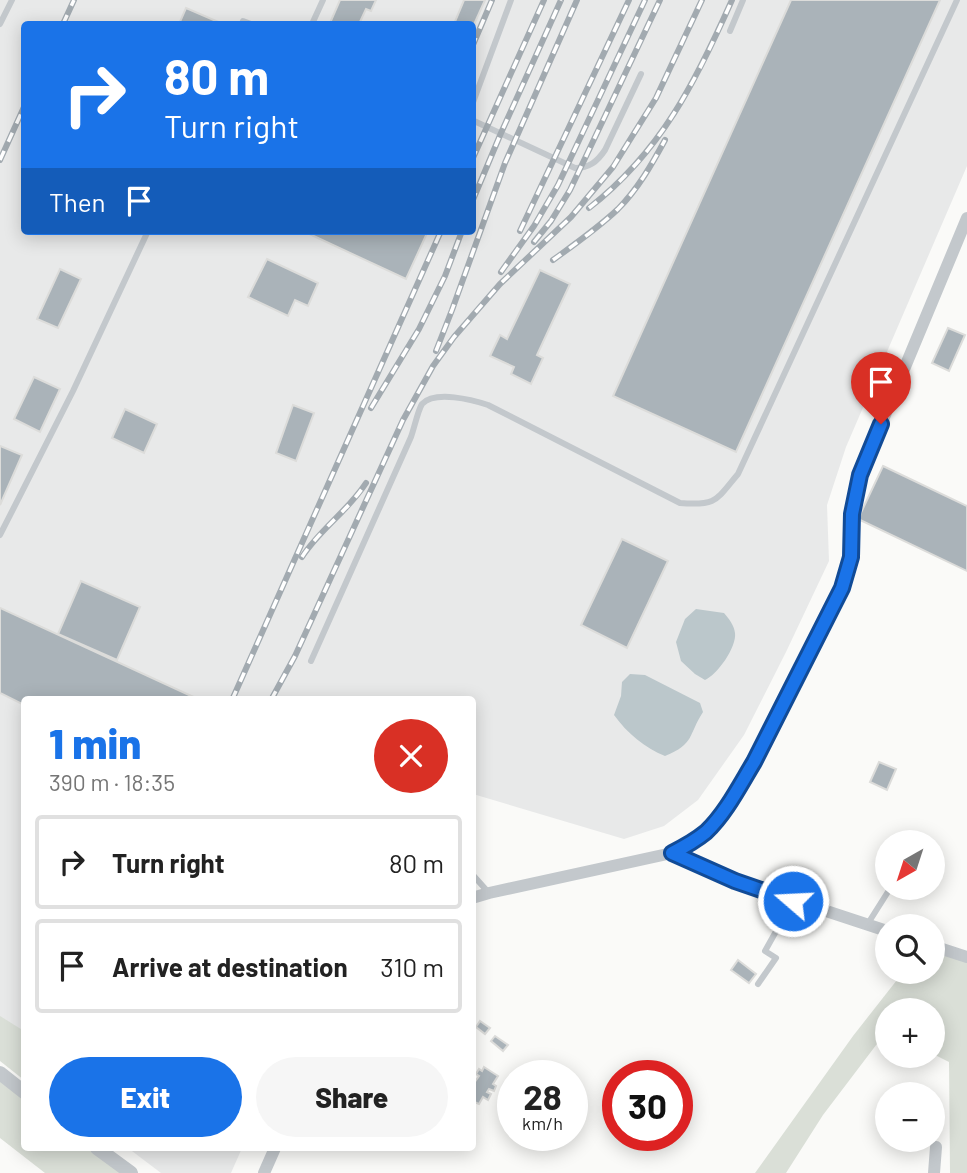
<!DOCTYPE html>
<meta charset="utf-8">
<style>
body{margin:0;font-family:Barlow,sans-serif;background:#f6f6f6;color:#222;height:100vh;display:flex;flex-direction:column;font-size:26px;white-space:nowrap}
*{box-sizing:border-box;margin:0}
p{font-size:23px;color:#767676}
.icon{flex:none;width:38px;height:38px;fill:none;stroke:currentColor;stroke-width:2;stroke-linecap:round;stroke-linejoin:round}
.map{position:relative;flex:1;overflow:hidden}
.side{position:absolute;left:21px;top:696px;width:455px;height:455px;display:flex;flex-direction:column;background:#fff;border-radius:7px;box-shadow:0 4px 18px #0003}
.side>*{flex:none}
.top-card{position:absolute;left:21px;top:21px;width:455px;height:214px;border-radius:7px;box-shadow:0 4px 18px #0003;background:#1a73e8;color:#fff;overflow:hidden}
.needle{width:46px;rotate:219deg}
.fabs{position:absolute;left:875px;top:830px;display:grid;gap:14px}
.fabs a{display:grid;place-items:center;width:70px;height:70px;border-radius:50%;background:#fff;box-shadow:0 4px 18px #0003;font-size:35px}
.speed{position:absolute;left:497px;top:1060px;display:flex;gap:14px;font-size:35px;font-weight:700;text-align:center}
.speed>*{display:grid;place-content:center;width:91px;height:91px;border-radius:50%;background:#fff;box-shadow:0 4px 18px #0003;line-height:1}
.speed small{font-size:18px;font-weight:400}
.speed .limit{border:10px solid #d22;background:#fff;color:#111}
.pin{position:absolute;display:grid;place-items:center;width:60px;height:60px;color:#fff;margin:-72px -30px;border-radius:50% 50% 50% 0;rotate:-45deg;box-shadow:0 0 7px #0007}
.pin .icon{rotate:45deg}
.me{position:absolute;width:77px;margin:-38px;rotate:289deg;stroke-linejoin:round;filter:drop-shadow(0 0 5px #0008)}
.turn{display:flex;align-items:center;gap:24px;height:147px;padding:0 28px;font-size:32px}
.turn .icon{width:91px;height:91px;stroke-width:2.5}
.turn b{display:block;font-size:49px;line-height:60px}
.then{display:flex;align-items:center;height:66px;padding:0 28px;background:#0003;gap:14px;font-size:26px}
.round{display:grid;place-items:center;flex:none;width:74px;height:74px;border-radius:37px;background:#f6f6f6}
.overview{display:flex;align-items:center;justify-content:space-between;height:119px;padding:0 28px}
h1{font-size:42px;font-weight:800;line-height:52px;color:#1a73e8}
.primary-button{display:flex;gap:14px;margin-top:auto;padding:14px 28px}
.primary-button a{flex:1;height:80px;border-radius:42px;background:#1a73e8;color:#fff;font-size:28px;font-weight:800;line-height:80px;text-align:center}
.primary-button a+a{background:#f6f6f6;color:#222}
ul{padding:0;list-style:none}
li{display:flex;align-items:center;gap:21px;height:94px;margin:0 14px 10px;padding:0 14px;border:4px solid #e0e0e0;border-radius:7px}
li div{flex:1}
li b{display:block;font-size:26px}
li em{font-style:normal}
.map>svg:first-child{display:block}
</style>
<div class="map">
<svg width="967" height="1173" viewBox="0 0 967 1173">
<rect width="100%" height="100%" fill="#fafaf8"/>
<!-- built -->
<g fill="#e8e9e9" fill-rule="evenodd">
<path d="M 0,0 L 967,0 L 967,166 L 846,447 L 827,505 L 829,561 L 786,652 L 744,735 L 698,800 L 664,826 L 624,839 L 473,794 L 472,700 L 24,700 L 24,1069 L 0,1050 ZM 24,24 L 472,24 L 472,231 L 24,231 Z"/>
<polygon points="128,1148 242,1148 231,1173 161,1173"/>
</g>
<!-- green -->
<g fill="#dadfd7">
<polygon points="943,953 967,961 967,1173 950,1173 949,1062 933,1054 933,1010 887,1010 887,1032 886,1032 823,1115 786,1173 755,1173 853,1036 904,971 933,971 933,957"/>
<polygon points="0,1016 24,1031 24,1080 0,1061"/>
<polygon points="0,1074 24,1093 24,1148 97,1148 131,1173 45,1173 0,1138"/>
</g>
<!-- water -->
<g fill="#bbc7cb">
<path d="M 696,609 L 724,613 C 729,619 734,625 735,633 C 737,647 717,675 705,680 L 695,674 L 681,661 L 676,642 L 685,619 Z"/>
<path d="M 630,674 L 645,675 L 700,703 L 703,712 C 688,735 695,744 665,756 C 645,748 627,733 614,715 L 621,696 L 622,682 Z"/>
</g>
<!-- building -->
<g fill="#aab3b9" stroke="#dcdcda" stroke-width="2">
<polygon points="340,0 376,0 371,11 366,9 359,24 333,24 330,23"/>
<polygon points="464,0 485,0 472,29 472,24 454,24"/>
<polygon points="791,0 940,0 736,452 613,396"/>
<polygon points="186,8 223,24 179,24"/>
<polygon points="303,231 428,231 406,279"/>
<polygon points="267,259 318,283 308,306 295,300 288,316 248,297"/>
<polygon points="60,269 81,279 58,328 37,319"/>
<polygon points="540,270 570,284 537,355 543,358 531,384 511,374 514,367 490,356 500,335 507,339"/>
<polygon points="948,328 965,335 949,371 932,363"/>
<polygon points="34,377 60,389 40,432 14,419"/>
<polygon points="293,405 314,413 296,461 276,453"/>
<polygon points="125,409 157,424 144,453 112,438"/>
<polygon points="0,446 22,455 0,505"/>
<polygon points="883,466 967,506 967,571 858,519"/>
<polygon points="622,539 668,561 627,648 581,625"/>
<polygon points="81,581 140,607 117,660 58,634"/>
<polygon points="0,608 200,700 24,700 24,705 0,693"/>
<polygon points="879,762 896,769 887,790 870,782"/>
<polygon points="738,960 756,974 749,983 731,970"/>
<polygon points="480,1021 490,1028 485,1034 476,1027"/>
<polygon points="495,1036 508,1045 503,1051 491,1041"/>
<polygon points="484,1067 498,1076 493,1084 496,1086 494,1091 489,1089 487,1092 491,1094 488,1100 483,1097 479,1104 472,1101 472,1086 479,1076 476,1074 479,1069 482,1071"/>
</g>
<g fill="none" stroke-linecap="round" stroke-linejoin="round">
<!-- service -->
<g stroke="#c3c8cc" stroke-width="6">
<polyline points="0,24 12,0"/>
<polyline points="242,24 243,21 251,24"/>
<polyline points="312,24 323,0"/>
<polyline points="730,31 743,0"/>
<polyline points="472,105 511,0"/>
<path d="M 472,120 L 575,168 C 589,168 597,162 605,150 L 641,74"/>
<polyline points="0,535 73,391 148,231"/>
<path d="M 311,661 L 411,437 C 414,429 418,410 422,404 C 435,390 473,400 488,405 L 680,503 C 717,506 716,500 738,474 L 957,0"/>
<polyline points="472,874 489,893"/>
<polyline points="867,925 891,887"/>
<polyline points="758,984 776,958 765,951 793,901"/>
</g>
<!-- minor -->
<g stroke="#c3c8cc" stroke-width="12">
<polyline points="672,853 735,881 887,931"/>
<polyline points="472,898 489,893 672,853 690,844 708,830 723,810 754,762 842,588 851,557 852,514 860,475 967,218"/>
<polyline points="933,946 967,957"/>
<polyline points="264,1173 275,1148"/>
<polyline points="934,1173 936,1147"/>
</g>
<!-- tertiary -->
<g stroke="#c3c8cc" stroke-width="14">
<polyline points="0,1073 24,1092"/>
<polyline points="97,1148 131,1173"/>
</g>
<defs>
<g id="rail">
<polyline points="63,24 74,0"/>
<polyline points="472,47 492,0"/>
<polyline points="0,160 24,107"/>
<polyline points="472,160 544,0"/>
<polyline points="472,202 501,133 561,0"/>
<path d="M 589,208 C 661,152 696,81 732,0"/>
<polyline points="520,231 629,0"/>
<polyline points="534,242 551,221 570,190 660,0"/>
<path d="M 553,260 C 575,244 598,228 618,209 C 638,189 652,164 665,140"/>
<polyline points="501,272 534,226 558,185 645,0"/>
<polyline points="436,351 452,310 505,163 577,0"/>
<polyline points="371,408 419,329 445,276 462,231"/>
<path d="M 302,557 C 320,529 348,511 366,483"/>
<polyline points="232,700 441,231"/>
<polyline points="271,700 295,656 403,420 433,366 454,337 500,284 571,217 613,167 656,98 702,0"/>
</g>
</defs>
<!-- rail casing -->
<use href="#rail" stroke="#a2aab0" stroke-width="6"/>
<!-- rail -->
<use href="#rail" stroke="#fff" stroke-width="3.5" stroke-dasharray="10" stroke-linecap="butt"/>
</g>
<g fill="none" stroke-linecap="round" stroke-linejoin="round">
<defs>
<path id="route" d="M 793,901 L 735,881 L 672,853 C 684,847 695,841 706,832 C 726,813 740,785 754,762 L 842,588 L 851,557 L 852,514 L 860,475 L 881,424"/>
</defs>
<!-- route casing -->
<use href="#route" stroke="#114b97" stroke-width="18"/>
<!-- route -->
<use href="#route" stroke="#1a73e8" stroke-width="12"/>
</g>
</svg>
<div class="fabs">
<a><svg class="needle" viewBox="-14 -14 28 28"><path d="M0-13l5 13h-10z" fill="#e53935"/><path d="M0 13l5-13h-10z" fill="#767676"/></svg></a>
<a><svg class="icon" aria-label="search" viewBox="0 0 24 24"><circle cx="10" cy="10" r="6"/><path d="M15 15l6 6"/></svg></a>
<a>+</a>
<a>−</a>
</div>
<div class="speed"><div>28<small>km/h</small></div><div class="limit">30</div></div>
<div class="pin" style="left:881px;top:424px;background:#d93025"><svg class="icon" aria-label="arrive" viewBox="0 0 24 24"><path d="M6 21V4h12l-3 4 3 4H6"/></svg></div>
<svg class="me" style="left:793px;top:901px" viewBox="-20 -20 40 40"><circle r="17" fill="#1a73e8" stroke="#fff" stroke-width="3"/><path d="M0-11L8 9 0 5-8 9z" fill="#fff"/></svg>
<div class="top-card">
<div class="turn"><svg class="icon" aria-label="right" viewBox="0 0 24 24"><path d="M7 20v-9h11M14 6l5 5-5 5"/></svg><div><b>80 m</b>Turn right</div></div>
<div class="then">Then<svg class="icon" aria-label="arrive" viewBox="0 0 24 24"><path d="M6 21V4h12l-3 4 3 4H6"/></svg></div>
</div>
<section class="side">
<div class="overview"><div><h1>1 min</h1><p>390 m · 18:35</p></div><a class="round" style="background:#d93025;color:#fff"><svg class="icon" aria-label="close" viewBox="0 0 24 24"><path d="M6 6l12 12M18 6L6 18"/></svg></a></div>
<ul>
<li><svg class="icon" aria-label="right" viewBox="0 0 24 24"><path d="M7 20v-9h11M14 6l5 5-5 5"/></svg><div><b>Turn right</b></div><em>80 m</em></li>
<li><svg class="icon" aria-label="arrive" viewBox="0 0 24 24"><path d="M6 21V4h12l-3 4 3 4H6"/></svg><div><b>Arrive at destination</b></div><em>310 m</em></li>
</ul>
<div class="primary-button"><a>Exit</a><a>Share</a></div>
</section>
</div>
